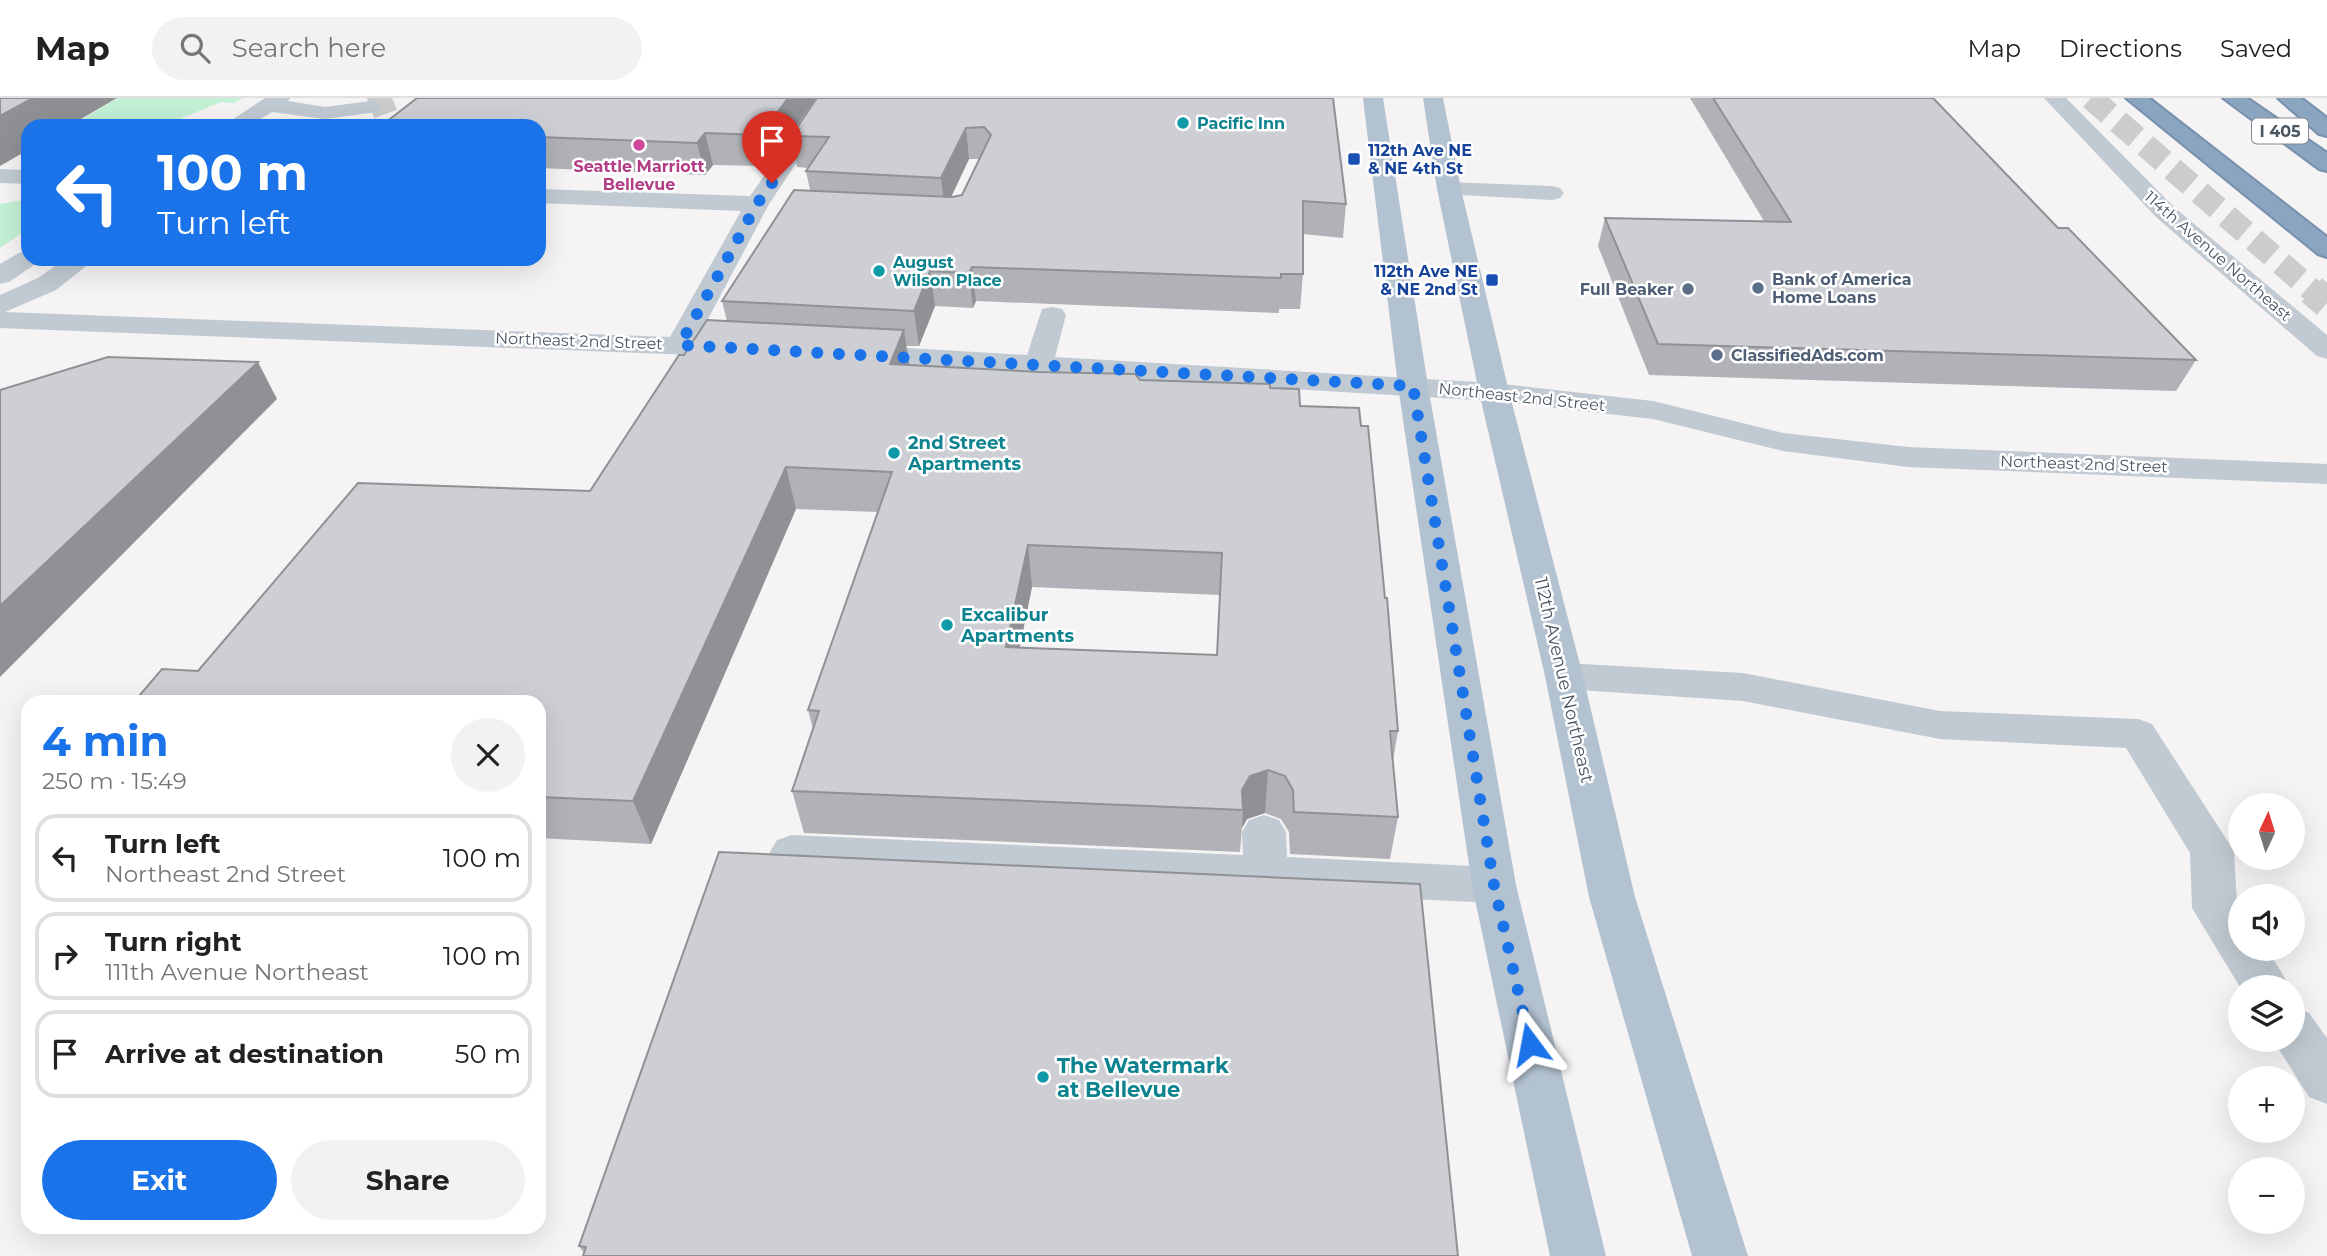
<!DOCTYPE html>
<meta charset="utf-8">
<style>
body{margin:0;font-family:Montserrat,sans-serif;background:#f2f2f2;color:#222;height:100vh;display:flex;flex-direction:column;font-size:26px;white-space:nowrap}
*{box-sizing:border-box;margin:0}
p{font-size:23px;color:#767676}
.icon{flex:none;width:38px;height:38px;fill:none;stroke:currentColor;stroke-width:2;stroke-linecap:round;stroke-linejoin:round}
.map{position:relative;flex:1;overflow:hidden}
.details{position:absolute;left:21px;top:597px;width:525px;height:539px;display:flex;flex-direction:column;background:#fff;border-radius:21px;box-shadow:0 7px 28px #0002}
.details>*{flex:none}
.hud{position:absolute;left:21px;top:21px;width:525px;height:147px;border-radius:21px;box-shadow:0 7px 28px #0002;background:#1a73e8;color:#fff;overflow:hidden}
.needle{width:46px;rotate:4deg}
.controls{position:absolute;left:2228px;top:695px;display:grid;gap:14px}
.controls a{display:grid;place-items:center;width:77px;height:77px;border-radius:50%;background:#fff;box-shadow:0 7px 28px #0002;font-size:35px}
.pin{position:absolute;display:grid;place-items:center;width:60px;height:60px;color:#fff;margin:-72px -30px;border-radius:50% 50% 50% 0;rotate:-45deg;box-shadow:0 0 7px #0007}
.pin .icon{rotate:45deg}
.me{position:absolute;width:77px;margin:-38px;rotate:347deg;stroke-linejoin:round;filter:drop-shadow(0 0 5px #0008)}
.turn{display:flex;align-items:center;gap:24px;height:147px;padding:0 21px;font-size:32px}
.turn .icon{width:91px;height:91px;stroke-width:2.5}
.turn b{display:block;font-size:49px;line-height:60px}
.round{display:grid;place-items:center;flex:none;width:74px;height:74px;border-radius:37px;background:#f2f2f2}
.summary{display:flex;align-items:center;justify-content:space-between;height:119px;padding:0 21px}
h1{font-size:42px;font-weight:700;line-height:52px;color:#1a73e8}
.cta{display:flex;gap:14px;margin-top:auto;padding:14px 21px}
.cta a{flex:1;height:80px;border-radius:42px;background:#1a73e8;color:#fff;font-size:28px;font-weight:700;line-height:80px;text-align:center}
.cta a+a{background:#f2f2f2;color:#222}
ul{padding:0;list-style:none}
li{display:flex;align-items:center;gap:21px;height:88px;margin:0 14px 10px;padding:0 7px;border:4px solid #e0e0e0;border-radius:21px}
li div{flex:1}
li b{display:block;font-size:26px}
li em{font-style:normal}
header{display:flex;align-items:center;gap:42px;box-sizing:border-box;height:98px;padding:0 35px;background:#fff;border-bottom:2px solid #e0e0e0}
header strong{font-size:33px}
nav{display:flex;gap:38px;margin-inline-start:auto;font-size:24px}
.search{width:490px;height:63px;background:#f2f2f2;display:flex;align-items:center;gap:18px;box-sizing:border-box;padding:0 24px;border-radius:38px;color:#767676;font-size:26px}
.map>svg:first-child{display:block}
</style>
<header>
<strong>Map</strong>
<div class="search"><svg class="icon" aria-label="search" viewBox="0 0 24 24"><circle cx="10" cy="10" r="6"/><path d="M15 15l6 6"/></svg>Search here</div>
<nav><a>Map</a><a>Directions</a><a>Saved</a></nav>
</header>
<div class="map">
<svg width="2327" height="1158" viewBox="0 0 2327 1158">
<rect width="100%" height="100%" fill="#f5f3f3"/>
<!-- green -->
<g fill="#c3f1d5">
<polygon points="118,0 243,0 234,5 221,4 182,20 181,24 193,28 71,28"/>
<polygon points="28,101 28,131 0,150 0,106"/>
</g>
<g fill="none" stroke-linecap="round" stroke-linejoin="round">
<!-- minor-tunnel -->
<polyline stroke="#caccce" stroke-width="24" stroke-dasharray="24 12" stroke-linecap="butt" points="370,9 394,0"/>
<!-- highway-tunnel-far1 -->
<polyline stroke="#caccce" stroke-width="24" stroke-dasharray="24 12" stroke-linecap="butt" points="2091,0 2314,194"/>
<!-- highway-tunnel -->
<polyline stroke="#caccce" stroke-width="31" stroke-dasharray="31 15" stroke-linecap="butt" points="2312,192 2327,205"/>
<defs>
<g id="highway">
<polygon points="2126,0 2149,0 2327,139 2327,159 2318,156"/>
<polygon points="2223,0 2247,0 2327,55 2327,73 2319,71"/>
<polygon points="2278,0 2301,0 2327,20 2327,38 2319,36"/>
</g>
</defs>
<!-- highway casing -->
<use href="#highway" stroke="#7690ad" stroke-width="4"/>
<!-- minor -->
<g fill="#c1cad2" fill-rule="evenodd">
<polygon points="265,0 290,0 288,3 325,9 370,3 378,4 381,9 378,14 325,21 272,14 249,28 223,28"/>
<polygon points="819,0 840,0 769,106 698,240 753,244 757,250 753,256 743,259 0,230 0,197 38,180 65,161 95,161 56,192 5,214 670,239 741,113 539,105 539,91 750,98"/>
<polygon points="2044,0 2066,0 2175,110 2327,237 2327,261 2317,258 2157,120"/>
<polygon points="0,71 28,72 28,86 0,85"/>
<polygon points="1449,84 1552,88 1560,90 1564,95 1560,100 1552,102 1441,96 1437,91 1441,86"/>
<polygon points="28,152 28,161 40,161 37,165 9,184 0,186 0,166 19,155"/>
<polygon points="1052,209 1062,211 1066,217 1055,259 1494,285 1653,303 1783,335 1908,349 2327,366 2327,386 1908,369 1783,353 1653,321 1494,303 856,265 846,262 842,256 846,250 856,247 1027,257 1042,211"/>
<polygon points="1564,565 1743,575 1940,613 2138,621 2152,626 2234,753 2237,806 2240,810 2240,850 2267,850 2290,889 2240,889 2192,810 2190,755 2126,650 1940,641 1743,603 1564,591 1550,587 1545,578 1550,569"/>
<polygon points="1264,717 1279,722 1286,734 1287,759 1494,769 1510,774 1516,787 1510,800 1494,805 792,771 777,766 770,754 777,742 792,737 1243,757 1242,734 1249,722"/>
<polygon points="2292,908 2309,915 2327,940 2327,1006 2309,999 2273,942 2292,942"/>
</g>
<!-- major -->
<g fill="#b3c2d1" fill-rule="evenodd">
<polygon points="1363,0 1383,0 1428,288 1516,787 1606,1158 1550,1158 1472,787 1398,288"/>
<polygon points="1423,0 1443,0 1461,91 1509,294 1583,578 1635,799 1748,1158 1692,1158 1589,799 1545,578 1479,294 1437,91"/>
</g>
<!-- highway -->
<use href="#highway" fill="#8ba5c1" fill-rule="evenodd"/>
</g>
<!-- wall -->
<g fill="#b0b2b7" fill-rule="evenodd">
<polygon points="816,0 768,68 713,67 705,77 539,70 539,28"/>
<path d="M 1333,0 L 1346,106 L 1343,140 L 1303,136 L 1303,176 L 1300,211 L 1279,211 L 1279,215 L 976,203 L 973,210 L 935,208 L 919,248 L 906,248 L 909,267 L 1270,290 L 1300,308 L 1361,328 L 1398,633 L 1393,663 L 1398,719 L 1390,761 L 1290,756 L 1289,734 L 1281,721 L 1265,715 L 1247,721 L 1242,730 L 1240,754 L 804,735 L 792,693 L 813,631 L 808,612 L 878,414 L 796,411 L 651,746 L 539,740 L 539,604 L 198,573 L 590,393 L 684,257 L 727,223 L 722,203 L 810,92 L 806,73 L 808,70 L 797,69 L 791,38 ZM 969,61 L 979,61 L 962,97 L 951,99 ZM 1032,489 L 1220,497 L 1217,557 L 1019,550 Z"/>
<polygon points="1690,0 1933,0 2058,130 2196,262 2176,293 1649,277 1598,148 1605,120 1764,123"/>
<polygon points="719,754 584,1155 579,1148"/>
</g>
<!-- shaded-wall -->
<g fill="#909195">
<polygon points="33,0 117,0 69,28 28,28 28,52 0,68 0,18"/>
<polygon points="788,0 816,0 768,68 761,37"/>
<polygon points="966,30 969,61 945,112 941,80"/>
<polygon points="705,35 713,67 705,77 697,45"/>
<polygon points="972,169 976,203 973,210 969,175"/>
<polygon points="930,173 935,208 919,248 914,213"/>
<polygon points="904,232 910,271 890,266"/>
<polygon points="258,264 277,301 0,579 0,508"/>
<polygon points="786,369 796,411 651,746 633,703"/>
<polygon points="1028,447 1032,489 1011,592 1006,549"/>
<polygon points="1268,672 1265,715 1247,721 1242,730 1243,712 1242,692 1250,678"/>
</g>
<!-- building -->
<g fill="#cdcfd5" stroke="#909195" stroke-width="2" fill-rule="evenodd">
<polygon points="0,0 33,0 0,18"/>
<polygon points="417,0 788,0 761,37 705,35 697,45 539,39 539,28 381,28"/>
<polygon points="817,0 1333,0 1346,106 1303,103 1303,176 1281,176 1281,180 972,169 969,175 930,173 914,213 722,203 794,92 952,99 962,97 991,37 984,29 966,30 941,80 806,73 829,39 791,38"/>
<polygon points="1713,0 1933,0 2058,130 2068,130 2196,262 1658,246 1605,120 1791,124"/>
<path d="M 707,222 L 904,232 L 890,266 L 1039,274 L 1135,276 L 1140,282 L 1270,286 L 1270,290 L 1299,291 L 1300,308 L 1359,310 L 1361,328 L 1368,328 L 1385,500 L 1387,500 L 1398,633 L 1390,633 L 1398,719 L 1294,714 L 1293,692 L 1285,678 L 1268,672 L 1250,678 L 1242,692 L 1243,712 L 792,693 L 819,613 L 808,612 L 892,374 L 786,369 L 633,703 L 539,699 L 539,604 L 134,604 L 162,571 L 198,573 L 358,385 L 590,393 L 679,257 L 684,257 ZM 1028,447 L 1222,455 L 1217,557 L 1006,549 Z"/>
<polygon points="108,259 258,264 0,508 0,292"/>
<polygon points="719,754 1420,786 1458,1158 583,1158 586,1149 579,1148"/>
</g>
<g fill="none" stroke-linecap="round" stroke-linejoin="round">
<!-- route -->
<polyline stroke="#1a73e8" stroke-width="12" stroke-dasharray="0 21.6" points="772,85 757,106 680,247 1413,288 1494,787 1530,946"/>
</g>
<!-- markers -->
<g fill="#0f9aa8" stroke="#fff" stroke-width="2.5">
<circle cx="1183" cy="25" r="7"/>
<circle cx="879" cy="173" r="7"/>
<circle cx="894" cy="355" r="7"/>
<circle cx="947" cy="527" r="7"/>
<circle cx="1043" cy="979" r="7"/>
</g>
<circle fill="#d1479c" stroke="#fff" stroke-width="2.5" cx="639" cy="47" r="7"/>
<g fill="#1a4fb4" stroke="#fff" stroke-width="2.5">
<rect x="1347" y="54" width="14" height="14" rx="3.5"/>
<rect x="1485" y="175" width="14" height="14" rx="3.5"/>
</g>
<g fill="#5c6f8a" stroke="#fff" stroke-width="2.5">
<circle cx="1758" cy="190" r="7"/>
<circle cx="1688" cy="191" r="7"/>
<circle cx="1717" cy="257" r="7"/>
</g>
<g text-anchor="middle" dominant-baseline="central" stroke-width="5" stroke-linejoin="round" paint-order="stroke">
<!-- far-culture labels -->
<g font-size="16" font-weight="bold" fill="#0d838f" stroke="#fff" text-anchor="start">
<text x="1197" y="25">Pacific Inn</text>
<text x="893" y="164">August<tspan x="893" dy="18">Wilson Place</tspan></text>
</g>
<!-- shield labels -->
<rect fill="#fff" stroke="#808990" stroke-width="2" x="2252" y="20.5" width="56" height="25" rx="5"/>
<g font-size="16" font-weight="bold" fill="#4a5661">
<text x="2280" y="33">I 405</text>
</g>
<!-- far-transit labels -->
<g font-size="16" font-weight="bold" fill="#164399" stroke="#fff" text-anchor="start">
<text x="1368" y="52">112th Ave NE<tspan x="1368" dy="18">&amp; NE 4th St</tspan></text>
<text x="1478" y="173" text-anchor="end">112th Ave NE<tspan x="1478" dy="18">&amp; NE 2nd St</tspan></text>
</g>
<!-- far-hotel labels -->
<g font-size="16" font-weight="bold" fill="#b23c85" stroke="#fff">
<text x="639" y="68">Seattle Marriott<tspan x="639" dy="18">Bellevue</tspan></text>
</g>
<!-- far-street labels -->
<g font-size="16" fill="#4a5661" stroke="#fff">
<text transform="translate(2218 158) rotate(41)">114th Avenue Northeast</text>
<text transform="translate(579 243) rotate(2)">Northeast 2nd Street</text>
<text transform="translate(1522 299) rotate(6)">Northeast 2nd Street</text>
<text transform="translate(2084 366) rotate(2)">Northeast 2nd Street</text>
</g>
<!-- far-service labels -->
<g font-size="16" font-weight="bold" fill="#4e5e75" stroke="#fff" text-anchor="start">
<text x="1772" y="181">Bank of America<tspan x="1772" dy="18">Home Loans</tspan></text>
<text x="1674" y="191" text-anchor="end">Full Beaker</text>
<text x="1731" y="257">ClassifiedAds.com</text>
</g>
<!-- culture labels -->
<g font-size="18" font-weight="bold" fill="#0d838f" stroke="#fff" text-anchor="start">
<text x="908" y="345">2nd Street<tspan x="908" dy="21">Apartments</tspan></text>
<text x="961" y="517">Excalibur<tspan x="961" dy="21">Apartments</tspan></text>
</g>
<!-- street labels -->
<g font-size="18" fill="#4a5661" stroke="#fff">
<text transform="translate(1564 582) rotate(77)">112th Avenue Northeast</text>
</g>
<!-- near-culture labels -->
<g font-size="21" font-weight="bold" fill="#0d838f" stroke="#fff" text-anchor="start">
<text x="1057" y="967">The Watermark<tspan x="1057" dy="24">at Bellevue</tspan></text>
</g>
</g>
</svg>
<div class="controls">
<a><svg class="needle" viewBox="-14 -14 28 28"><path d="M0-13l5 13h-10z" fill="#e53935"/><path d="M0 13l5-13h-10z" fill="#767676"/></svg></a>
<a><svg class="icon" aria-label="sound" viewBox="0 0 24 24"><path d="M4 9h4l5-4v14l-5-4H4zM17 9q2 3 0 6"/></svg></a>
<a><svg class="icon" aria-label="layers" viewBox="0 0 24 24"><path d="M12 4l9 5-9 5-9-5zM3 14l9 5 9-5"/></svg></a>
<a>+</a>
<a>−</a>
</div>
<div class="pin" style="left:772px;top:85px;background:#d93025"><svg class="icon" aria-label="arrive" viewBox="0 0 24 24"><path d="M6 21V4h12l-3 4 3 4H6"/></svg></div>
<svg class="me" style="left:1530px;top:946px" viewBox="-20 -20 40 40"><path d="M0-17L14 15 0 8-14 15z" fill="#1a73e8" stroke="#fff" stroke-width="4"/></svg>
<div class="hud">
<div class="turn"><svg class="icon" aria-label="left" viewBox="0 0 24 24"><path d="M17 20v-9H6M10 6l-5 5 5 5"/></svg><div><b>100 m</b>Turn left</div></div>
</div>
<section class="details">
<div class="summary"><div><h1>4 min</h1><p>250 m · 15:49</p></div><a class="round"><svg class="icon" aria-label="close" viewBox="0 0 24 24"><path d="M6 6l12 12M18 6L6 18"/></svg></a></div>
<ul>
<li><svg class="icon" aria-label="left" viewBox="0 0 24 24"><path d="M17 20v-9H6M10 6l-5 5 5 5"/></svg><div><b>Turn left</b><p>Northeast 2nd Street</p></div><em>100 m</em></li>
<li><svg class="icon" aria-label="right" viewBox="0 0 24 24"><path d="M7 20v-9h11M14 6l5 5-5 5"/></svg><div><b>Turn right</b><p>111th Avenue Northeast</p></div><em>100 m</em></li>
<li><svg class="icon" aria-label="arrive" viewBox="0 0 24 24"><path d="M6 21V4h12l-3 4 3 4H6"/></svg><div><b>Arrive at destination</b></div><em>50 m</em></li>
</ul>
<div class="cta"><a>Exit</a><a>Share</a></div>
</section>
</div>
